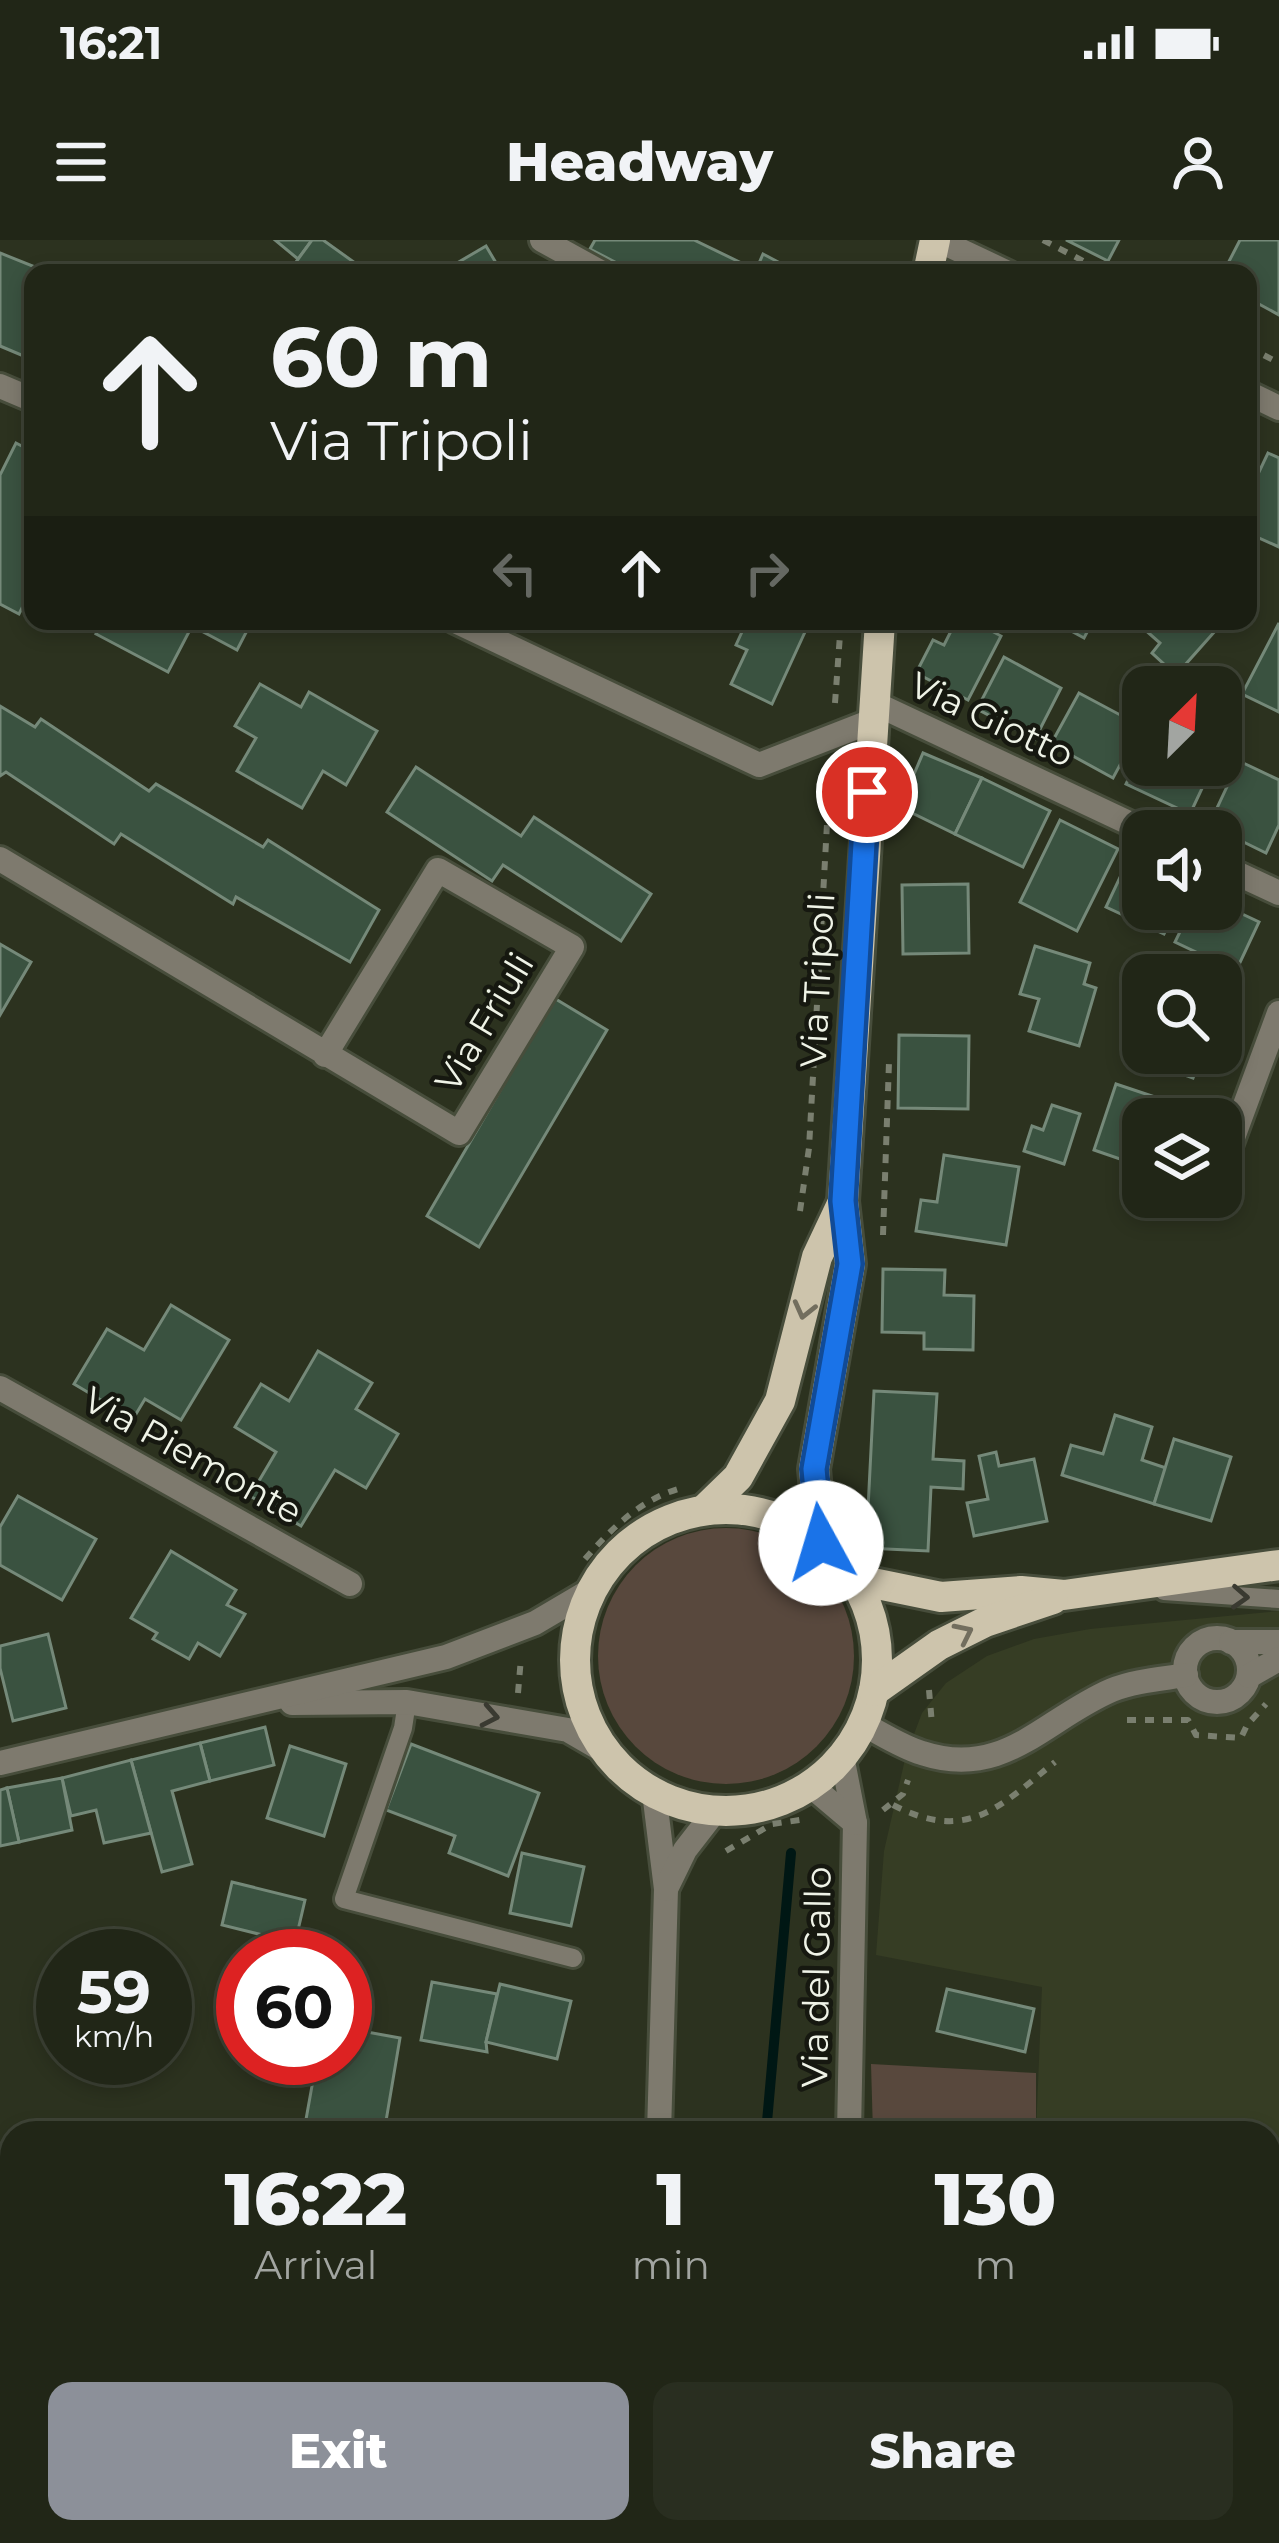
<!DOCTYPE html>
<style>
body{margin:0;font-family:Montserrat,sans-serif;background:#292e20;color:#f1f3f6;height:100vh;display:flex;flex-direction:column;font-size:45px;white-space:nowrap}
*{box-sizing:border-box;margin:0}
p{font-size:39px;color:#a2a5a1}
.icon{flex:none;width:66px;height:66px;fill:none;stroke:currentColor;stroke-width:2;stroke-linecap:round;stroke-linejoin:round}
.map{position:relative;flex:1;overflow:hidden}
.sheet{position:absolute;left:0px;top:1881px;width:1281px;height:423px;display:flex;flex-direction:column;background:#212617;border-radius:36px 36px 0 0;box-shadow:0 6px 18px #0003,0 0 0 3px #3e4336}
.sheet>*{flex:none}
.banner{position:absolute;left:24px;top:24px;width:1233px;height:366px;border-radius:24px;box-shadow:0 6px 18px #0003,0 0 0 3px #3e4336;background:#212617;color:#f1f3f6;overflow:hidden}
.needle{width:78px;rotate:24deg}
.tools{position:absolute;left:1122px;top:426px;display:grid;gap:24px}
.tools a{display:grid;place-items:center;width:120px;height:120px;border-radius:24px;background:#212617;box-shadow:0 6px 18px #0003,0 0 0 3px #3e4336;font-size:60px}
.speed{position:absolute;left:36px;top:1689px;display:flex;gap:24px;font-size:60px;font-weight:700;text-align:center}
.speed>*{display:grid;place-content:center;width:156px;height:156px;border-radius:50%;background:#212617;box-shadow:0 6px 18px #0003,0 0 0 3px #3e4336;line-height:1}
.speed small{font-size:30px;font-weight:400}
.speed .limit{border:18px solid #d22;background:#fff;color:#111}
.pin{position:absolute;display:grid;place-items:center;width:102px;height:102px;color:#fff;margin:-51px;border:6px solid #fff;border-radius:50%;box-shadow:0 3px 12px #0007}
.me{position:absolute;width:132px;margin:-66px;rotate:354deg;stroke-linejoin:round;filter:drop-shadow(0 0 9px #0008)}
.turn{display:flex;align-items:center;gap:42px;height:252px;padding:0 48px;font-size:54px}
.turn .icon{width:156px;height:156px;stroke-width:2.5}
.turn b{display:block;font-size:84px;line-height:102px}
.lanes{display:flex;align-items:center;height:114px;padding:0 48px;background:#0003;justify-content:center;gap:60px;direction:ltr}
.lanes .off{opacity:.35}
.eta{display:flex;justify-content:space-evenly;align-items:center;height:204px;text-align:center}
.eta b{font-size:72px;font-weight:800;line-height:84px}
.cta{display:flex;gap:24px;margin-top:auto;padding:24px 48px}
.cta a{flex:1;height:138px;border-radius:24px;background:#8c9099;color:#fff;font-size:48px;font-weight:800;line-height:138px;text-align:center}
.cta a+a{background:#292e20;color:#f1f3f6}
.status{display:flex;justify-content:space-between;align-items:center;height:84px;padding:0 60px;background:#212617;direction:ltr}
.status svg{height:33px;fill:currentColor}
header{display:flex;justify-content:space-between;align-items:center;height:156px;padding:0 48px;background:#212617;font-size:54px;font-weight:800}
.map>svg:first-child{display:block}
</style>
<div class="status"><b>16:21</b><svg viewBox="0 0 49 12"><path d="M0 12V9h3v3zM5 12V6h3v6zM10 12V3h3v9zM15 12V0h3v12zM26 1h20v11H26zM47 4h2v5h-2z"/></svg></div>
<header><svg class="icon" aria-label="menu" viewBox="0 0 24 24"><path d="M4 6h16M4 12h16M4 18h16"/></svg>Headway<svg class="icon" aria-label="person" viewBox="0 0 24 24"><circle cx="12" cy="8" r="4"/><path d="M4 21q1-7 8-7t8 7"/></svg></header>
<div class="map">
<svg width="1279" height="2303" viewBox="0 0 1279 2303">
<rect width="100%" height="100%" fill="#2c321f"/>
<!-- built -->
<polygon fill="#363d24" points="1279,1371 1279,1982 1269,1982 1269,1893 1036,1893 1042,1747 876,1715 884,1611 906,1515 922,1473 946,1443 987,1416 1034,1399 1090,1389"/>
<!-- green -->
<g fill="#58483d">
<circle cx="726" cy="1416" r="128"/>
<polygon points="871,1824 1036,1833 1036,1893 873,1893"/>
</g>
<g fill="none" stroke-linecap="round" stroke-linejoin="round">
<!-- stream -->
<g stroke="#001714" stroke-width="10">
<polyline points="766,1893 791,1613"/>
<polyline points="686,2303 692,2292"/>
<polyline points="1198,2303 1201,2292"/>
</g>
</g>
<!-- building -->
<g fill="#3a5240" stroke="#758979" stroke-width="3">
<polygon points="275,0 312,0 298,19"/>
<polygon points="312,0 323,0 369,33 288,33"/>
<polygon points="595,0 694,0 756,30 763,14 799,33 636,33 590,9"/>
<polygon points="1066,0 1119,0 1108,21"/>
<polygon points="1240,0 1279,0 1279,75 1248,58 1248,33 1223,33"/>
<polygon points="486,6 502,33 440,33"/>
<polygon points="0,13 50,33 33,33 33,120 0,106"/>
<polygon points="16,203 33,212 33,346 19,374 0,364 0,235"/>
<polygon points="1268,213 1279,218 1279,307 1248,293 1248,255"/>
<polygon points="103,381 252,381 237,410 192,386 168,432 96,394"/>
<polygon points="747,381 810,381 772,464 731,444 747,410 736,405"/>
<polygon points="956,381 973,381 1001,396 968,460 916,433 933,400 944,405"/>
<polygon points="1053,381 1093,381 1084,398"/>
<polygon points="1135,381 1224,381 1176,435 1152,413 1160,403"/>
<polygon points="1279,383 1279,472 1242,454"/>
<polygon points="1004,417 1061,448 1035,499 977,469"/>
<polygon points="260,444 301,467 309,452 377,491 346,545 323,531 302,568 237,531 256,498 235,486"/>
<polygon points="1079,453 1141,486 1113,538 1051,504"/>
<polygon points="0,466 35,487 41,479 149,551 156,544 263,607 268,600 379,670 350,722 236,657 233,664 121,594 114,604 6,532 0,536"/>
<polygon points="1143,508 1143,525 1213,525 1190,574 1126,544"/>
<polygon points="923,513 982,538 955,594 900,567"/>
<polygon points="1239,521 1279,540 1279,585 1266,613 1209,585"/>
<polygon points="416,527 521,596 534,577 651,654 621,701 503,625 492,641 387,572"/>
<polygon points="982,538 1050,571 1023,627 955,594"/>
<polygon points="1060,580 1118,609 1077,691 1020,662"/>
<polygon points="1130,616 1143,622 1143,669 1176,669 1164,694 1106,667"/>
<polygon points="968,644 969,713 903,714 902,645"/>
<polygon points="1221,664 1259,682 1236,731 1175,702 1191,669 1221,669"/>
<polygon points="0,704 31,722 0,775"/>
<polygon points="1035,706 1090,723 1084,744 1096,748 1079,806 1029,791 1039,759 1020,754"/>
<polygon points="554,758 607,790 479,1007 427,976"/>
<polygon points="1143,769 1143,813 1202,813 1193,838 1127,814"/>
<polygon points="899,795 969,796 968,869 898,868"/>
<polygon points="1116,844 1173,863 1168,879 1143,879 1143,927 1094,910"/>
<polygon points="1052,865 1080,874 1064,924 1024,911 1032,886 1043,890"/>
<polygon points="944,915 1019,927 1006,1005 916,991 921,960 937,962"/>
<polygon points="883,1029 945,1030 944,1055 974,1056 973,1110 924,1109 924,1093 882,1092"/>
<polygon points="171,1065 229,1100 181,1180 145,1159 133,1179 74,1144 107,1089 144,1110"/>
<polygon points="318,1111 372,1143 356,1169 398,1194 366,1248 335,1230 301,1286 250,1256 276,1212 235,1187 261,1144 289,1161"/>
<polygon points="874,1151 937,1154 933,1219 964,1221 963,1249 931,1247 928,1311 866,1308"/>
<polygon points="1115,1175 1152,1187 1142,1220 1166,1228 1154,1264 1062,1235 1071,1205 1103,1214"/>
<polygon points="1174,1199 1231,1217 1211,1281 1154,1264"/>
<polygon points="996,1212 999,1226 1034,1219 1047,1281 974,1296 967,1263 988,1259 979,1216"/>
<polygon points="18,1256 96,1299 62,1360 0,1325 0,1287"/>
<polygon points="171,1311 236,1350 227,1365 245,1374 220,1416 198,1403 189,1419 153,1399 157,1393 131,1378"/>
<polygon points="48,1394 66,1468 13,1481 0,1428 0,1406"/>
<polygon points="265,1487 274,1525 210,1541 200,1503"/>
<polygon points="200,1503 210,1541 172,1551 192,1624 162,1632 131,1520"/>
<polygon points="411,1504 539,1553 508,1636 449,1613 455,1596 386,1570"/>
<polygon points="290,1506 346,1524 324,1596 267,1578"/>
<polygon points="131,1520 151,1593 104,1603 96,1570 71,1576 62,1538"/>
<polygon points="62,1538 72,1590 19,1602 7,1548"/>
<polygon points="7,1548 19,1602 0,1606 0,1550"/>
<polygon points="522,1613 584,1627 571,1686 510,1673"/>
<polygon points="232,1642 305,1660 295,1703 222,1685"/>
<polygon points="432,1742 497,1754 486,1802 487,1812 421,1800"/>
<polygon points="500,1744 571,1761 557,1819 486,1802"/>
<polygon points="947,1749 1034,1769 1025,1812 937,1791"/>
<polygon points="345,1788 400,1798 384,1893 355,1893 305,1885 317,1818 345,1818"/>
<polygon points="1035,2292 1104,2292 1103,2303 1033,2303"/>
</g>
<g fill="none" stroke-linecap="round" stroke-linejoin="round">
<defs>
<g id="service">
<polyline points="1164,1351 1279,1359"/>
<polyline points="407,1462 403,1488 344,1659 573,1718"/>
</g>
<g id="minor">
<polyline points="542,0 602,33"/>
<polyline points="938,0 1008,33"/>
<polyline points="0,146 33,160"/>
<polyline points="1248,153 1279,168"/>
<polyline points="455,381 759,525 872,481"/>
<polyline points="874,463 1146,591"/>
<polyline points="0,619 459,893 572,707 438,630 325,815"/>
<polyline points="1221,626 1279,653"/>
<polyline points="1221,930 1279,773"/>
<polyline points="0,1148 350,1344"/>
<circle cx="1217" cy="1430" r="32"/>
<polyline points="1231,1402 1279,1402"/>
<polyline points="1249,1436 1279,1419"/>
<path d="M 863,1484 C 882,1494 902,1507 922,1513 C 1004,1540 1044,1479 1112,1450 C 1134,1441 1161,1439 1186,1435"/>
<polyline points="842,1516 855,1583 849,1893"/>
<polyline points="810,1545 855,1583"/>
<polyline points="654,1552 666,1649 659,1893"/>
<polyline points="666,1649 685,1610 716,1570"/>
<polyline points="0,2163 12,2164"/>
<polyline points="847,2292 850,2303"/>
<polyline points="576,2303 582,2292"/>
</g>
<g id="tertiary">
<polyline points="292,1463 407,1462 568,1490 606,1512"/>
<polyline points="0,1523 446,1417 535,1383 591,1350"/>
</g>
<g id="primary">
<polyline points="928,33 935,0"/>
<circle cx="726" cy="1420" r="151"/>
<polyline points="704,1270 738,1237 780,1161 817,1017 842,964"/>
<polyline points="821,1303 814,1229 850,1024 843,961 880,381"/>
<polyline points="853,1339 941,1357 1021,1351 1064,1355 1279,1325"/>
<polyline points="874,1451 939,1405 985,1382 1053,1359"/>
</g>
<g id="motorway">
<polyline points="0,2019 12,2019"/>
<polyline points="1269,2034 1279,2034"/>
<polyline points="0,2074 12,2074"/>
<polyline points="1269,2088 1279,2088"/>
</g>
</defs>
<!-- service casing -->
<use href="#service" stroke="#474d3b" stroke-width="24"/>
<!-- minor casing -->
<use href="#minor" stroke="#474d3b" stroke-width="30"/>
<!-- tertiary casing -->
<use href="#tertiary" stroke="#474d3b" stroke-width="30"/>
<!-- primary casing -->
<use href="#primary" stroke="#474d3b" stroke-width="36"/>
<!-- motorway casing -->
<use href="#motorway" stroke="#474d3b" stroke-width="42"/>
<!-- path -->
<g stroke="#7a7f6f" stroke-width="6" stroke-dasharray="9 9" stroke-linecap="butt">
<polyline points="1043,0 1106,33"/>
<polyline points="1248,107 1279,123"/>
<polyline points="835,463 841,381"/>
<polyline points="800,971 809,908 830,530"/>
<polyline points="883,995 889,822"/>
<path d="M 585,1319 C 612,1288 639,1261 678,1249"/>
<polyline points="929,1450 932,1484"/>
<polyline points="518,1453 521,1418"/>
<polyline points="1127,1480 1188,1480 1196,1495 1241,1498 1247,1485 1266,1464"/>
<path d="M 893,1565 C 967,1603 998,1568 1055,1522"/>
<polyline points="883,1570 903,1554 908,1540"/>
<polyline points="726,1611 772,1584 800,1580"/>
</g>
<!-- service -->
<use href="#service" stroke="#7e7a6e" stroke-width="18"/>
<!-- minor -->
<use href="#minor" stroke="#7e7a6e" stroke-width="24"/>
<!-- tertiary -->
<use href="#tertiary" stroke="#7e7a6e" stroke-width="24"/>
<!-- primary -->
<use href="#primary" stroke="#cdc4ac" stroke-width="30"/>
<!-- motorway -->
<use href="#motorway" stroke="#ece2c4" stroke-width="36"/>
</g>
<!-- one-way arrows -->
<defs><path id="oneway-chevron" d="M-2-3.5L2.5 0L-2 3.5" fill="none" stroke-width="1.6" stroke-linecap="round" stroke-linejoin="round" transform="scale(3)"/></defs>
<g stroke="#726e5e">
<use href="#oneway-chevron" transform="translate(804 1070) rotate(104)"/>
<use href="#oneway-chevron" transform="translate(964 1393) rotate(-26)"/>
</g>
<g stroke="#3a3a31">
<use href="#oneway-chevron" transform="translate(1240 1357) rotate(3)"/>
<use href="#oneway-chevron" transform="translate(490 1476) rotate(11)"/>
</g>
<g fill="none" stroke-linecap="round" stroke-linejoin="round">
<defs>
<polyline id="route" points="821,1303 814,1229 850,1024 843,961 867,552"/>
</defs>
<!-- route casing -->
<use href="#route" stroke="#114b97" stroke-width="30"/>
<!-- route -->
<use href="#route" stroke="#1a73e8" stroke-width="21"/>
</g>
<g text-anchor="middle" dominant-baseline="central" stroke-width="9" stroke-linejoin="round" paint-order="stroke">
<!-- street labels -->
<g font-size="36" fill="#eff3e7" stroke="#161810">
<text transform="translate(992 479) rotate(25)">Via Giotto</text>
<text transform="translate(817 740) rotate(-87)">Via Tripoli</text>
<text transform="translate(484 782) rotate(-59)">Via Friuli</text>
<text transform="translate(193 1215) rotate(29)">Via Piemonte</text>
<text transform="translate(816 1737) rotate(-89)">Via del Gallo</text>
</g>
</g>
</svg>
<div class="tools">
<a><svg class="needle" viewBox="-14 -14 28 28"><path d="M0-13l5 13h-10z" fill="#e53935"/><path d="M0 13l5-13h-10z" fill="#a2a5a1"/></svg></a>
<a><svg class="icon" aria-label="sound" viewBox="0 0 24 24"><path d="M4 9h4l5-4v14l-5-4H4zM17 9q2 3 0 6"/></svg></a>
<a><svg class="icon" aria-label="search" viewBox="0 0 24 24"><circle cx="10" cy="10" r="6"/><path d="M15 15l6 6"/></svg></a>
<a><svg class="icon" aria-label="layers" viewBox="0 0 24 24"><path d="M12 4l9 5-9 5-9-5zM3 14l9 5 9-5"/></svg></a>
</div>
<div class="speed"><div>59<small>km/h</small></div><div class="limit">60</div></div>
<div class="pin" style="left:867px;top:552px;background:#d93025"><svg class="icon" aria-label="arrive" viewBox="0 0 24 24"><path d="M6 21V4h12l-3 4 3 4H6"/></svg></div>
<svg class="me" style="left:821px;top:1303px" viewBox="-20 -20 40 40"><circle r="19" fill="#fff"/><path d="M0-13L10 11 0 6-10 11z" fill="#1a73e8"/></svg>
<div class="banner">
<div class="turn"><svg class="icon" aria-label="ahead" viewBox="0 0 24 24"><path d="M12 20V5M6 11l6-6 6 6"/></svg><div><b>60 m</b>Via Tripoli</div></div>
<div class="lanes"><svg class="icon off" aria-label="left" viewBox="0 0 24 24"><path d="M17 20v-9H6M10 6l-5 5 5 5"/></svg><svg class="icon" aria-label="ahead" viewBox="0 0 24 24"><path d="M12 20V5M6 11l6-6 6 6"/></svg><svg class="icon off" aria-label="right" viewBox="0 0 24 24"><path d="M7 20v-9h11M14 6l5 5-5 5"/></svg></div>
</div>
<section class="sheet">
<div class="eta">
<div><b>16:22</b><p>Arrival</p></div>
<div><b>1</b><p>min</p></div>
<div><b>130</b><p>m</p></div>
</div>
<div class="cta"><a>Exit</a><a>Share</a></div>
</section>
</div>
